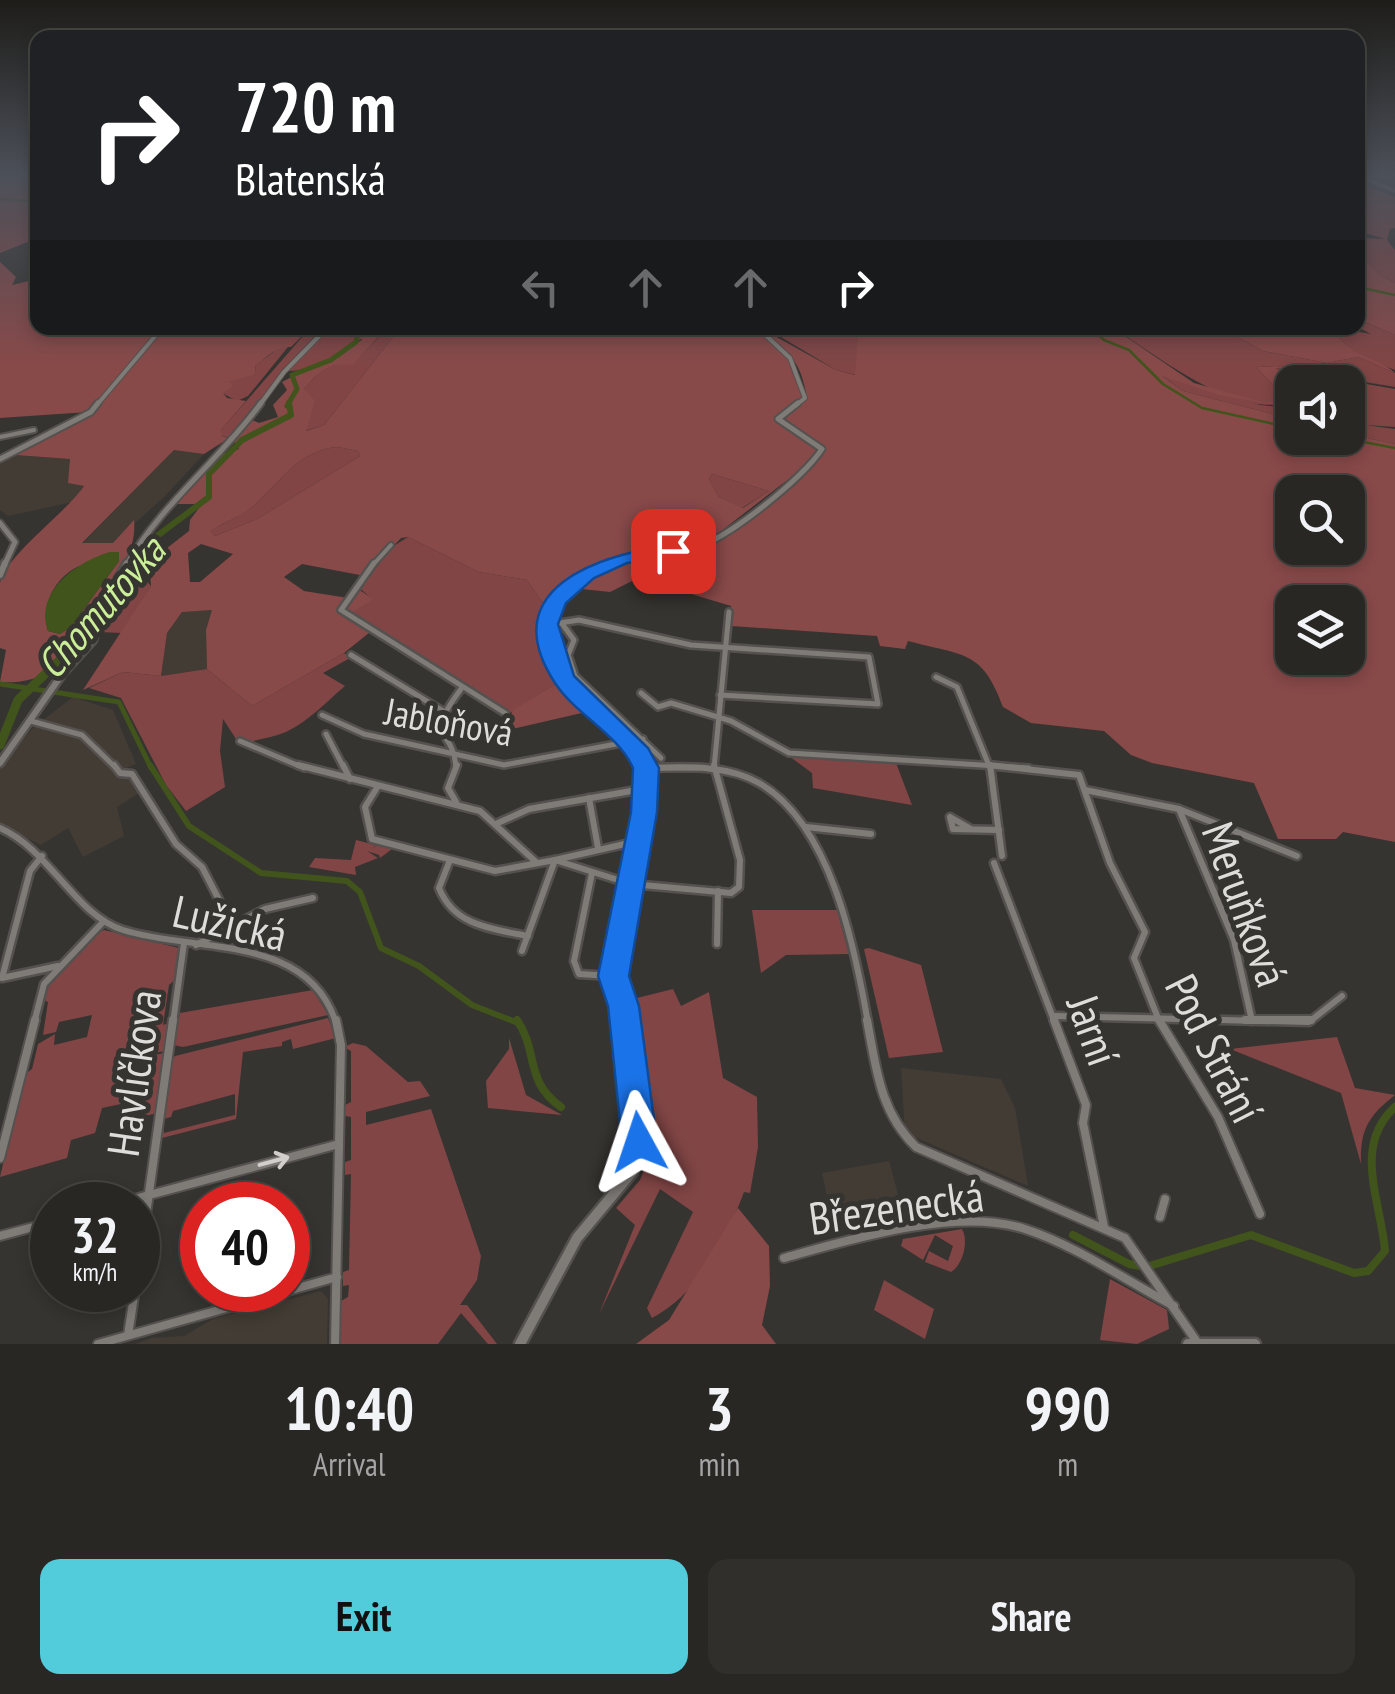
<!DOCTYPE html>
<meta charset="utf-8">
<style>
body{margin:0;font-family:"PT Sans Narrow",sans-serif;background:#302f2c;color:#f1f3f6;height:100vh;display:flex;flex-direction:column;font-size:38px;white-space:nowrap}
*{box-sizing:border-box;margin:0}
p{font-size:32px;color:#a5a5a6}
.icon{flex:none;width:55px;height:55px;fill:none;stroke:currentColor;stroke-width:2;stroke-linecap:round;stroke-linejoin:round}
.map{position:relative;height:1344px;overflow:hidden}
.details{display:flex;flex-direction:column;background:#282724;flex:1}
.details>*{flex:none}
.guide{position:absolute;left:30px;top:30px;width:1335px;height:305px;border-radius:20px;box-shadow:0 5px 15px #0003,0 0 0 2px #444441;background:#202124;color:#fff;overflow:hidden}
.controls{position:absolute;left:1275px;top:365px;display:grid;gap:20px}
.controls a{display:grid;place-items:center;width:90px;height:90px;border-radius:20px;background:#282724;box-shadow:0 5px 15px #0003,0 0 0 2px #444441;font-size:50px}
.speed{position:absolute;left:30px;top:1182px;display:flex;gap:20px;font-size:50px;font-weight:700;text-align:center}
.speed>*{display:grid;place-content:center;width:130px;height:130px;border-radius:50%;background:#282724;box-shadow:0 5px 15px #0003,0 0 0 2px #444441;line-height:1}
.speed small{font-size:25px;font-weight:400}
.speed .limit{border:15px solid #d22;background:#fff;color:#111}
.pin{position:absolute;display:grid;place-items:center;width:85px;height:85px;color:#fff;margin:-42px;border-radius:20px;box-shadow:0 5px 15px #0006}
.me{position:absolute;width:110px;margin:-55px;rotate:355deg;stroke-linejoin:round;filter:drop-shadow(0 0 8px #0008)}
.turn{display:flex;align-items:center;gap:35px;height:210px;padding:0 40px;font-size:45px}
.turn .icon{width:130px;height:130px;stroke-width:2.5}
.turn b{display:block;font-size:70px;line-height:85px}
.lanes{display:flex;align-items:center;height:95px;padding:0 40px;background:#0003;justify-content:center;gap:50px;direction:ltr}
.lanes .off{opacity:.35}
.eta{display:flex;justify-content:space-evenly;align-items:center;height:170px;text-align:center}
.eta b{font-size:60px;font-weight:600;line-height:70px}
.cta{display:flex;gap:20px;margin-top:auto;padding:20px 40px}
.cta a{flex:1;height:115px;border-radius:20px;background:#52cbda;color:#111;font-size:40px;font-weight:600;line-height:115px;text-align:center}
.cta a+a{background:#302f2c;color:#f1f3f6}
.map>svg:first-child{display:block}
</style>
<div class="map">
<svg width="1395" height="1344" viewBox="0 0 1395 1344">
<rect width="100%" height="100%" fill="#363430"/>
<!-- built -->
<g fill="#423c34">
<polygon points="185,448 204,454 165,496 113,543 81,545 174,450"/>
<polygon points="11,455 71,459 71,471 84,485 73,502 8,516 0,510 0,463"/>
<polygon points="213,610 206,630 207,669 161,676 167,633 183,611"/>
<polygon points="73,697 113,710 136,764 121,770 133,779 139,793 117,807 124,836 83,857 68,828 41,845 0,825 0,767 33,728"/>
<polygon points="901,1068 1001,1079 1015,1108 1028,1186 905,1133"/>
<polygon points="889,1161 905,1220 835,1232 822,1173"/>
<polygon points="321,1291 328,1299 327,1344 135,1344 152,1338 184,1336 213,1319"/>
</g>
<!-- green -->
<g fill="#814545">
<polygon points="1358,183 1395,197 1395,228 1390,229 1387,240 1395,250 1395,283 1380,275 1358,251 1358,238 1386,239 1358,231 1358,190 1376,195 1358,188"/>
<path d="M 1358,319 L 1395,335 L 1395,370 C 1370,360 1344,355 1336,328 L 1371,334 L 1358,327 Z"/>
<polygon points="310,328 323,328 283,369 233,438 221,436 221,430"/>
<path d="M 329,328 L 357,328 L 363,338 C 344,348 309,373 287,371 Z"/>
<polygon points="766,328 858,328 856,375 836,370"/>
<path d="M 1113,328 L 1179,328 L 1234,335 L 1263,351 L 1327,363 L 1358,357 L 1395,373 L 1395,387 L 1276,366 L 1256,367 L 1289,402 C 1234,419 1156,354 1113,328 Z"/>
<path d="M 387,329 L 393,337 L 324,425 L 305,431 L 304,389 C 318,373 330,361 352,364 Z"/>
<polygon points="280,347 288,347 248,396 237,401 222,393 230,378 256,374 255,366"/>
<polygon points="1275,368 1395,389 1395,427 1365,425 1395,429 1395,444 1348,434 1355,423 1348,422 1348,382 1292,382 1292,395"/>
<polygon points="1161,375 1260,405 1292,408 1292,419 1183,391"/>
<path d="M 338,447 L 358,451 L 360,456 L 257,519 L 215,536 L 209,531 C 222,524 239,517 251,508 C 280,484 297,450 338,447 Z"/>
<polygon points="712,474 769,491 742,508 719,497 709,479"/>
<polygon points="408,537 479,572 527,580 547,609 540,630 556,684 510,713 376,628 370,632 347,617 372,599 356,585 392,547"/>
<polygon points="134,568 151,586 123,633 98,632 101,619"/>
<path d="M 344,653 L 350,658 L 323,673 L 345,686 C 326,702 309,721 286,732 C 272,738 256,739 240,745 L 223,719 L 220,751 L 225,787 L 186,811 L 166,785 L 121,698 L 89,688 L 123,672 L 161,676 L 207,669 L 252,706 Z"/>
<polygon points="789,756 896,763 912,805 813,788 812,773"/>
<polygon points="356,840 376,845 371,850 379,843 417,853 392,849 380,858 379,855 367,851 378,858 355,867 356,875 309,867 315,858 351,860"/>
<polygon points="752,910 837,910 849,954 786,955 761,973"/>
<path d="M 104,930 L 179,948 L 177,978 L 169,985 L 163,1025 L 169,1023 L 164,1051 L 155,1053 L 156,1041 L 127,1049 L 122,1074 L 152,1068 L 155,1055 L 164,1053 L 157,1113 L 132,1119 L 135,1101 L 102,1108 L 95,1133 L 71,1140 L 67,1158 L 0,1177 L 24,1075 L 32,1069 L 38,1044 L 55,1034 L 54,1045 L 87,1037 L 92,1015 L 59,1022 L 56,1032 L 43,1035 L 48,1002 L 42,999 C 51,974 80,940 104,930 Z"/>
<polygon points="869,948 921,965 943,1052 889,1058 864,949"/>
<path d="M 673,989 L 681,1006 L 709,992 L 723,1078 L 757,1097 L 758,1147 L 750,1193 L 744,1192 C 726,1240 699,1293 652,1318 L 647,1308 L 693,1212 L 660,1189 L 599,1314 L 635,1225 L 616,1208 L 640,1180 L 650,1155 L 629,1000 Z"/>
<polygon points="313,990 328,1015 183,1047 174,1045 180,1013"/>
<polygon points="328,1018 336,1038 293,1049 291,1039 282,1042 282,1046 243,1052 236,1119 158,1139 163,1127 164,1133 235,1115 235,1094 173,1111 171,1117 163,1119 168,1064 175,1056"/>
<path d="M 1337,1037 L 1355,1088 L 1395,1095 C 1368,1116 1360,1130 1361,1164 L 1341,1093 L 1230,1049 Z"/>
<polygon points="509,1038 526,1095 562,1115 488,1108 486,1081 509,1049"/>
<polygon points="353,1043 366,1046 408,1082 420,1081 430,1096 366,1112 366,1125 431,1109 481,1256 477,1280 460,1305 467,1305 497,1344 488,1344 461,1313 438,1344 340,1344 341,1301 348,1297 349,1285 343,1286 343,1272 349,1270 351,1174 345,1175 345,1162 351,1160 351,1117 345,1116 345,1105 351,1102 351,1051 344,1047"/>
<path d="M 962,1229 C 969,1241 963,1265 951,1272 L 925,1262 L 929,1251 L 948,1261 L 953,1246 L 935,1235 L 923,1260 L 901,1246 L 903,1239 Z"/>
<polygon points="1110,1279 1167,1310 1169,1329 1137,1344 1100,1340"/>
<polygon points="884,1280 934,1309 925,1339 874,1310"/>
</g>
<!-- forest -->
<g fill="#884949" fill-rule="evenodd">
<polygon points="0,177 37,177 29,185 37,186 37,228 33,230 38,238 0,253"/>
<polygon points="1358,251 1380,275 1395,283 1395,335 1358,319"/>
<polygon points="0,262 16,277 12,285 37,279 38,328 160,328 88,412 0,418"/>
<path d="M 165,328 L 310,328 L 291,347 C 274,347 268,357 255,366 L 256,374 L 228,382 L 234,385 L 223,393 L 227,398 L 246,401 L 221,430 L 221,436 L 229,438 L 204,454 L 174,450 L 82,543 L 113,543 L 134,520 C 137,550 119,573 104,598 C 96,611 94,628 86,641 C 68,669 32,685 0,682 L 6,650 L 0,648 C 0,628 0,603 0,583 C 6,555 65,514 84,486 L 68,483 L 70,459 L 15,455 L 94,412 ZM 119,561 L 71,627 L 60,634 L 48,631 C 40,607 54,579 77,567 C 88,562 106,563 119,561 Z"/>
<path d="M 357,328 L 756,328 C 785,352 797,359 803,398 L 778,415 L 779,424 L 820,449 L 812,461 L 707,542 L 643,552 L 602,564 L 573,582 L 547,609 L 527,580 L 479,572 L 408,537 L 401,538 L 365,576 L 302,564 L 284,577 L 304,591 L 348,598 L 358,589 L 373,599 L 347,617 L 370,632 L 344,653 L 252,706 L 207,669 L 206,630 L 212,610 L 182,612 L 167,633 L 161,676 L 123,672 L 83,690 L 151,586 L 149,562 L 189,531 L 190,520 L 202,504 L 176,504 L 216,456 L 239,449 L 234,442 L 252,420 L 259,423 L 278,417 L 273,405 L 287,390 L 282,382 L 362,340 ZM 386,329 L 393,337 L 324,425 L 306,431 L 315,401 L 304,389 C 318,373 330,361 352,365 ZM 338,447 L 358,451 L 360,456 L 257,519 L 215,536 L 210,531 C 222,523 239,518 251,508 C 280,484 297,450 338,447 ZM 712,474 L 769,491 L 743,508 L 719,497 L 709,479 ZM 201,544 L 233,554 L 200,582 L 190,582 L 188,553 Z"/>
<path d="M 760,328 L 836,370 L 855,375 L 858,328 L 1113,328 L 1194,383 L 1262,402 L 1289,402 L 1256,367 L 1276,366 L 1395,387 L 1276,368 L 1292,395 L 1292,408 L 1219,395 L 1162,376 L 1183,391 L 1292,419 L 1292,438 L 1348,438 L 1348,434 L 1395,444 L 1395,842 L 1343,832 L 1336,839 L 1278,839 L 1254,783 L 1152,763 L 1131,755 L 1104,731 L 1031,723 L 1003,707 C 982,649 963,656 908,641 L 905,649 L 880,646 L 877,636 L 731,626 L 731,606 L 638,578 L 610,592 L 572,588 L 623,559 L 710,544 L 822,454 L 824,449 L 782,424 L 782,416 L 807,399 C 801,359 789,353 760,328 ZM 1292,492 L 1348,492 L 1348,548 L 1292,548 ZM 1292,602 L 1348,602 L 1348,658 L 1292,658 Z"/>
<path d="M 1179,328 L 1330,335 L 1327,331 L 1279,328 L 1336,328 C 1344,358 1377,355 1395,373 L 1358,357 L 1327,363 L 1263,351 L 1234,335 Z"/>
<polygon points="556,684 586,712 504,731 513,710"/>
<polygon points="738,1208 769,1246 770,1286 762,1325 776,1344 636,1344 669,1320"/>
</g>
<!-- water -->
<path fill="#40541b" d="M 110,552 L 119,552 L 119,561 L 71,627 L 60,634 L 48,631 C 34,592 76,562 110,552 Z"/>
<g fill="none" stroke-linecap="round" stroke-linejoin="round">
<!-- stream -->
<g stroke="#40541b" stroke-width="2.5">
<polyline points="0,199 38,202"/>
<polyline points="1358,287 1395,295"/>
<polyline points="1091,328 1104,340 1129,350 1163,384 1202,408 1292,428"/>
<polyline points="1343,438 1395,448"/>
</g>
<!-- canal-far2 -->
<polyline stroke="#40541b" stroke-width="5" points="0,684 119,702 151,768"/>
<!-- canal-far1 -->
<polyline stroke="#40541b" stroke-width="6" points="150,765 189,826 261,873 347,881 360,892 381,948 419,966 472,1005 518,1023"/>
<!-- canal -->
<g stroke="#40541b" stroke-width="8">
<path d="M 517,1020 C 539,1052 524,1081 561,1107"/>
<path d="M 1073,1235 L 1129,1264 L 1146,1267 L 1251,1235 L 1354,1273 L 1368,1271 L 1385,1251 C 1381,1201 1352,1146 1395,1107"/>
</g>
<!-- river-far2 -->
<polyline stroke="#40541b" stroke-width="5" points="287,406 297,389 292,375 331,360 356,342 359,328"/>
<!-- river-far1 -->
<polyline stroke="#40541b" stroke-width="6" points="133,566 141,548 209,497 209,474 242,440 291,415 289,403"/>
<!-- river -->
<polyline stroke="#40541b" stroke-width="9" points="0,745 18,700 88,633 102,605 134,563"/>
<defs>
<g id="minor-far3">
<polyline points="0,437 34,430"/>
<polyline points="372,566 391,545"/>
</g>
<g id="minor-far2">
<polyline points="374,563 341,610 505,713"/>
<polyline points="547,625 579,620 691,645 869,657 878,704 720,695"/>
<polyline points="563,625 574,640 568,655 575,676 661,758"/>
<polyline points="351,655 443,711"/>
<polyline points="936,677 957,687 990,768"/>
<polyline points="641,693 658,707 671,703 731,721 789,753 1029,768"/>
<polyline points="322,715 364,734 504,765 643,739"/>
<polyline points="31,721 82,735 116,768"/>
<polyline points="326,734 344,768"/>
<polyline points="240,741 304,768"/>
<path d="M 456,768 C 453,724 421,743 461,689"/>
<polyline points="652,768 699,768"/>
<polyline points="714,768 729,612"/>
</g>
<g id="minor-far1">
<polyline points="114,765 120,773 132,774 176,844 202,867 231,923"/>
<polyline points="298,765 480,811 536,862"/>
<polyline points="343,765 350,779"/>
<polyline points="988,765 1079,775 1110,863 1145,932 1134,958 1160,1023"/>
<polyline points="990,765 1002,856"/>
<path d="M 646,768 C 683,767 726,764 759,783 C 831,824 855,948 868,1023"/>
<polyline points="378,786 365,807 372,839 495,871 555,860 631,884 731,893 739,887 740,860 714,765"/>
<polyline points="1085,790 1179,809 1297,856"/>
<polyline points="589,798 598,848"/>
<polyline points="456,802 448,788 457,765"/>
<polyline points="1179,809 1234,940 1252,1021"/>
<polyline points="498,823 529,809 648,788"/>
<polyline points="806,827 871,834"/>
<path d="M 0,828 C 50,850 75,915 123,930 C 195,953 308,933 336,1023"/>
<polyline points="971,829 950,817 953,829 999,830"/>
<polyline points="42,856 30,871 2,978 58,966"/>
<path d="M 450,860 L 439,888 C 454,926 492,929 528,936"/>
<polyline points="555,860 638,841"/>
<polyline points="994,863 1055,1023"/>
<polyline points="592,873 574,961 579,974 612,976"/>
<polyline points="717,944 718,891"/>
<polyline points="196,945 265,909 313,898"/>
<polyline points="522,951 555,860"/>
<polyline points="1055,1016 1309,1022 1342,996"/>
<polyline points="34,1023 44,984 103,922"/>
<polyline points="173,1023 184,943"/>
</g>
<g id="minor">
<path d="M 867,1020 C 876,1068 880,1112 916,1147 L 1125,1238 L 1197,1342"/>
<polyline points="1054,1020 1086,1105 1083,1123 1104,1227"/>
<polyline points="1159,1020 1218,1117 1260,1214"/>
<polyline points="1245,1020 1311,1020"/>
<polyline points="0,1158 35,1020"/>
<polyline points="112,1205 339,1144"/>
<polyline points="1160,1217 1165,1199"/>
<polyline points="0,1236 52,1222"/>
<path d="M 784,1258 C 852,1239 956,1207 1025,1229 C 1077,1246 1125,1280 1174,1306"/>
<polyline points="138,1272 173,1020"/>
<polyline points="128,1335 135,1290"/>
<polyline points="98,1344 337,1277"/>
<polyline points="335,1344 341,1045 336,1020"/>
</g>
<polyline id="tertiary-far5" points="1362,177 1395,191"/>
<g id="tertiary-far4">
<polyline points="758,328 790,358 805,398 795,406"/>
<polyline points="96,406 162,328"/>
<polyline points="259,406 284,372 327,328"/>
</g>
<g id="tertiary-far3">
<polyline points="0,459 91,412 98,403"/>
<polyline points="0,523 15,542 4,566"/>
<path d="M 126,566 C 160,505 220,460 261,403"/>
<path d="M 603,566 C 633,554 663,556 694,548 C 728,539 803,478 822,449 L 778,419 L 798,403"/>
</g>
<g id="tertiary-far2">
<path d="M 609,563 C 583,574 556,593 550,622 C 535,698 628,713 643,768"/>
<polyline points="0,575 5,563"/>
<polyline points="0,763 63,673 93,640 99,619 111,604 109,595 127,563"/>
</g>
<polyline id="tertiary-far1" points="626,1023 613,976 648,788 642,765"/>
<g id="tertiary">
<polyline points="520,1344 577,1238 632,1172 639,1143 625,1020"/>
<polyline points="1188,1344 1255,1344"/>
</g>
</defs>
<!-- minor-far3 casing -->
<use href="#minor-far3" stroke="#54514f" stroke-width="8"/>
<!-- minor-far2 casing -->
<use href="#minor-far2" stroke="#54514f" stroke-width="10"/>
<!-- minor-far1 casing -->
<use href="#minor-far1" stroke="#54514f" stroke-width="11"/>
<!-- minor casing -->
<use href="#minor" stroke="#54514f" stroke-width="12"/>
<!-- tertiary-far5 casing -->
<use href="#tertiary-far5" stroke="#54514f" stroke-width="5"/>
<!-- tertiary-far4 casing -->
<use href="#tertiary-far4" stroke="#54514f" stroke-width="6"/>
<!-- tertiary-far3 casing -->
<use href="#tertiary-far3" stroke="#54514f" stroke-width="9"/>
<!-- tertiary-far2 casing -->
<use href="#tertiary-far2" stroke="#54514f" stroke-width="11"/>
<!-- tertiary-far1 casing -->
<use href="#tertiary-far1" stroke="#54514f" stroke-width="12"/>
<!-- tertiary casing -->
<use href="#tertiary" stroke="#54514f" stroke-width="15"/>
<!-- minor-far3 -->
<use href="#minor-far3" stroke="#7f7c78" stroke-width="4"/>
<!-- minor-far2 -->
<use href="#minor-far2" stroke="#7f7c78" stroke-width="5"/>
<!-- minor-far1 -->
<use href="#minor-far1" stroke="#7f7c78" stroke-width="6"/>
<!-- minor -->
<use href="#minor" stroke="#7f7c78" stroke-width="8"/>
<!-- tertiary-far5 -->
<use href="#tertiary-far5" stroke="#7f7c78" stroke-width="2.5"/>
<!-- tertiary-far4 -->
<use href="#tertiary-far4" stroke="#7f7c78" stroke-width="4"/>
<!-- tertiary-far3 -->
<use href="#tertiary-far3" stroke="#7f7c78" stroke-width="5"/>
<!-- tertiary-far2 -->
<use href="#tertiary-far2" stroke="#7f7c78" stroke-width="6"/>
<!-- tertiary-far1 -->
<use href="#tertiary-far1" stroke="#7f7c78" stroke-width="8"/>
<!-- tertiary -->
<use href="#tertiary" stroke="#7f7c78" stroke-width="10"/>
</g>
<!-- one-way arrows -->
<defs><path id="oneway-shaft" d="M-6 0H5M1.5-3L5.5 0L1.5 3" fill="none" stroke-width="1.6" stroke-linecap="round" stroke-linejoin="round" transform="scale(2.5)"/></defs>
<use stroke="#d1cecc" href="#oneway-shaft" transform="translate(274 1161) rotate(-15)"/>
<!-- sky -->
<linearGradient id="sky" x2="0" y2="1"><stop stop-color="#1e1d1a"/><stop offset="0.48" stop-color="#4c5059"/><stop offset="1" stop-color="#4c5059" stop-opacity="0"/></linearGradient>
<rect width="1395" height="366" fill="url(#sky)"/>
<!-- route -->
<path fill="#1a73e8" stroke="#114b97" stroke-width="2.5" d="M 673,545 L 683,551 L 680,555 L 627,563 L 594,578 L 566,603 L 558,624 L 574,676 L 648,748 L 659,768 L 657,812 L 629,976 L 639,1006 L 657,1142 L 652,1155 L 639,1160 L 627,1155 L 622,1142 L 608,1006 L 598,976 L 631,812 L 633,768 C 618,734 576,715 555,683 C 493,588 600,554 673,545 Z"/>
<g text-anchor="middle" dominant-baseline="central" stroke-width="10" stroke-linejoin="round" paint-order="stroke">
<!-- street labels -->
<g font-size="38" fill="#dfdddb" stroke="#363430">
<text transform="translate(449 721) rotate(10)">Jabloňová</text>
</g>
<!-- water labels -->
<g font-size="40" font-style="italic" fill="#cbee98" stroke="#363430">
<text transform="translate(100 607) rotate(-49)">Chomutovka</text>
</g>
<!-- near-street labels -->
<g font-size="45" fill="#dfdddb" stroke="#363430">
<text transform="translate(1246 904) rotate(70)">Meruňková</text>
<text transform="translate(230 922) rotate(13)">Lužická</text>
<text transform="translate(1094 1030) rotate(70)">Jarní</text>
<text transform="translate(1215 1048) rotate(63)">Pod Strání</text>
<text transform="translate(133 1073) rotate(-82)">Havlíčkova</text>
<text transform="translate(896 1206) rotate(-8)">Březenecká</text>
</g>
</g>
</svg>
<div class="controls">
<a><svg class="icon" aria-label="sound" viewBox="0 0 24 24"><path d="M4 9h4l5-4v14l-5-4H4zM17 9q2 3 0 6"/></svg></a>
<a><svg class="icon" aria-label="search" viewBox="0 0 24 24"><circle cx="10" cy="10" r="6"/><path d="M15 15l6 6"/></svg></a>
<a><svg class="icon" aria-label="layers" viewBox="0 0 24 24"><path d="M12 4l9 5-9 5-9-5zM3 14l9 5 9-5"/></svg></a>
</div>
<div class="speed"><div>32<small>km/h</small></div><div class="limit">40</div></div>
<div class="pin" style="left:673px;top:551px;background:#d93025"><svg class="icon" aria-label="arrive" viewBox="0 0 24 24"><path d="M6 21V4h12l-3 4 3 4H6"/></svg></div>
<svg class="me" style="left:639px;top:1142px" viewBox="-20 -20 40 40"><path d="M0-17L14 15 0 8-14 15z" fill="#1a73e8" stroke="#fff" stroke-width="4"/></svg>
<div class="guide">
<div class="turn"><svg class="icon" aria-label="right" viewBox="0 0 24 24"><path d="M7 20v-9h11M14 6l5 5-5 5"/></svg><div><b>720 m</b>Blatenská</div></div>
<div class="lanes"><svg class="icon off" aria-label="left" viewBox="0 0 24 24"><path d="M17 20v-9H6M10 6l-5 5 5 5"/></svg><svg class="icon off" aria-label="ahead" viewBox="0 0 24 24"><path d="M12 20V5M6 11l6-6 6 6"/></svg><svg class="icon off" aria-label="ahead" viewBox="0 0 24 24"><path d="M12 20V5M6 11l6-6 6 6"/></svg><svg class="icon" aria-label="right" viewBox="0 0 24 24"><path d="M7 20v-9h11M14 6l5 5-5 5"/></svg></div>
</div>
</div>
<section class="details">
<div class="eta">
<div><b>10:40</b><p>Arrival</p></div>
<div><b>3</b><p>min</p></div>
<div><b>990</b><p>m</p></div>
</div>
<div class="cta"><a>Exit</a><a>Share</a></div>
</section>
